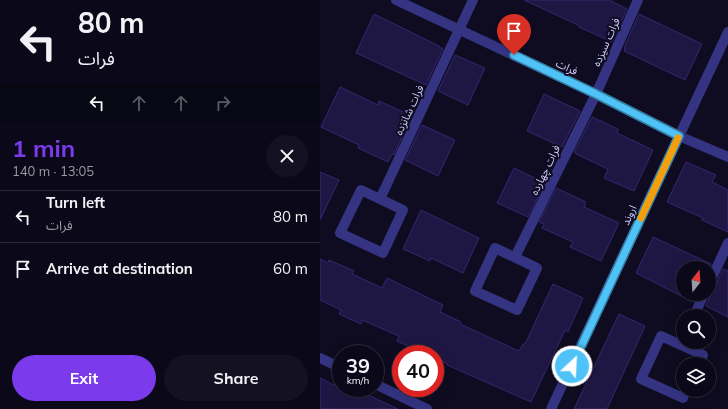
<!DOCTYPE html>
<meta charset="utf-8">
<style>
body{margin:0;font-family:Mulish,"Noto Sans Arabic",sans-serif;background:#141222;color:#f1f3f6;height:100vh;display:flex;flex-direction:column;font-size:15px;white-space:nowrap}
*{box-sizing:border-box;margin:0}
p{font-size:13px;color:#9a9aa2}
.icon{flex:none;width:22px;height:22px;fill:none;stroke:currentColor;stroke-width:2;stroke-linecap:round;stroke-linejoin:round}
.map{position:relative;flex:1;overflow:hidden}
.side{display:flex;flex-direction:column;background:#0b0919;width:320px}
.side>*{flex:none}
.banner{background:#0b0919;color:#f1f3f6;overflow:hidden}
.needle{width:26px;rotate:17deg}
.buttons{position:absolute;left:356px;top:261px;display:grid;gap:8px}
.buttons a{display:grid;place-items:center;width:40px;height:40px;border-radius:50%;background:#0b0919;box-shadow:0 4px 16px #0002,0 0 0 1px #2b2a38;font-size:20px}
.speed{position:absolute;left:12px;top:345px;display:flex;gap:8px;font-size:20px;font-weight:700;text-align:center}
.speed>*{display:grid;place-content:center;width:52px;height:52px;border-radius:50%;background:#0b0919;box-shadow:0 4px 16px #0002,0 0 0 1px #2b2a38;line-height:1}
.speed small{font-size:10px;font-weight:400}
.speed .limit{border:6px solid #d22;background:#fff;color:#111}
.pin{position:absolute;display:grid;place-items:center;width:34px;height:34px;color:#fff;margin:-41px -17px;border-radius:50% 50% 50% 0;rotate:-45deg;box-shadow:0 0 4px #0007}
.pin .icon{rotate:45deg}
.me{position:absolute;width:44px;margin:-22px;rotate:25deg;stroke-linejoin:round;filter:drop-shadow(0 0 3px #0008)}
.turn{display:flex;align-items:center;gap:14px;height:84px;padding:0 12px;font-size:18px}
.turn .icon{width:52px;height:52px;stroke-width:2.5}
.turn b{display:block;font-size:28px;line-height:34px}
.lanes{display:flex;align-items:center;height:38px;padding:0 12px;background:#0003;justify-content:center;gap:20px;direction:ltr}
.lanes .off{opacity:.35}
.round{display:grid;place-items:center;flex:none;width:42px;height:42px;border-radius:21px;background:#141222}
.head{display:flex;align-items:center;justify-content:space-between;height:68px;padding:0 12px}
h1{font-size:24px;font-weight:700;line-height:30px;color:#7c3aed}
.primary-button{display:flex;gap:8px;margin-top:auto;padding:8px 12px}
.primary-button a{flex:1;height:46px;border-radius:24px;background:#7c3aed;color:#fff;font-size:16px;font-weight:700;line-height:46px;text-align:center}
.primary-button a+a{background:#141222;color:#f1f3f6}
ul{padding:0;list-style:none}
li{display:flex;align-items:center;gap:12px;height:52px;padding:0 12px;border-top:1px solid #2b2a38}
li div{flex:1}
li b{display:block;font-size:15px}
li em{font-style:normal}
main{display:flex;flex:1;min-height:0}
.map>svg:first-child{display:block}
</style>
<main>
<section class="side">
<div class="banner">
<div class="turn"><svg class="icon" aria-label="left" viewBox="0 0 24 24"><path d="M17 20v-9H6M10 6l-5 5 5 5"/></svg><div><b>80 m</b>فرات</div></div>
<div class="lanes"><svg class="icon" aria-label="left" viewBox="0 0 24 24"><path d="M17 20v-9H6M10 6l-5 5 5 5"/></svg><svg class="icon off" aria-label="ahead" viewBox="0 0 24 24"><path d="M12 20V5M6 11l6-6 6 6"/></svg><svg class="icon off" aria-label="ahead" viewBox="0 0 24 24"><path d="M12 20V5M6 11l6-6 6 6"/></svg><svg class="icon off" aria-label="right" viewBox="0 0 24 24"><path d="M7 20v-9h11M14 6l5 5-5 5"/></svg></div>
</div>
<div class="head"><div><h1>1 min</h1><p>140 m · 13:05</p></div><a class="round"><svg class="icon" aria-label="close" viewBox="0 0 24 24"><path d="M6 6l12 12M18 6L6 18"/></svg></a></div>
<ul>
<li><svg class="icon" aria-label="left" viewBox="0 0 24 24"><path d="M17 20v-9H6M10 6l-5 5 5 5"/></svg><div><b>Turn left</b><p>فرات</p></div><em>80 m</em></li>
<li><svg class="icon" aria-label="arrive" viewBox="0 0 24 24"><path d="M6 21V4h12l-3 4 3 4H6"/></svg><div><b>Arrive at destination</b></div><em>60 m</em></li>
</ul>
<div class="primary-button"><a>Exit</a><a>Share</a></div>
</section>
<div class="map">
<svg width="408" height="409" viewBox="0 0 408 409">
<rect width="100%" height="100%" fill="#0f0c21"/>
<!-- building -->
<g fill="#1f1743" stroke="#342770">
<polygon points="204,0 289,0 307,9 292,42 259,27 260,26"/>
<polygon points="54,14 119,46 119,47 123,49 106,85 36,53"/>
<polygon points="319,14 382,44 365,80 304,51 305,48 304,48"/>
<polygon points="135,55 165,68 148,105 118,91"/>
<polygon points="20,87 58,105 59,101 90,115 89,118 90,119 74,155 72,154 68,162 38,148 39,145 1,127"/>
<polygon points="224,94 260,111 242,147 207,131"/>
<polygon points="272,117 298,129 297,133 333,150 314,191 284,178 288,169 256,154 256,153 254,152"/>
<polygon points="102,125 135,140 118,176 85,160"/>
<polygon points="366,162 396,175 392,182 408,190 408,232 382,220 383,218 347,202"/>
<polygon points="194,168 225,183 208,217 177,203"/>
<polygon points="0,172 19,180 0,220"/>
<polygon points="236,188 266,202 264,207 299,223 281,261 250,247 253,242 222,228 224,224 219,222"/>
<polygon points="101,210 159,238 143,273 111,258 110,261 83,249"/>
<polygon points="333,237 391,264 389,269 363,268 363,294 377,294 373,302 316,273"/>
<polygon points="0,259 8,263 9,260 34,271 32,274 62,288 67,278 123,305 120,312 141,322 140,324 199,351 203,344 205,344 233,284 263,298 248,332 245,330 211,402 127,365 128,364 115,358 115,354 106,354 77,341 79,336 42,320 41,324 19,314 21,310 0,300"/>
<polygon points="403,269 408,271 408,317 386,306 390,296 389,290 395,287"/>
<polygon points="299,314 325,326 287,409 254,409"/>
<polygon points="0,378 14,385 16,380 21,383 21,388 33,388 78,409 0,409"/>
</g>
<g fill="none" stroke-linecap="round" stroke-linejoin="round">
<!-- minor -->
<g stroke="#353483" stroke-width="10">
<polyline points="76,0 276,94 359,136 408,157"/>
<polygon points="41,190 83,210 63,253 20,233"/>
<polyline points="60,199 153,0"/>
<polygon points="175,248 217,268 197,310 155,291"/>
<polyline points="195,257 276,94 318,0"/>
<polyline points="389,284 408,243"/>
<polyline points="374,316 384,294"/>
<polyline points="0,358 21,368"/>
<polyline points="55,384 107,409"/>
<polyline points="366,390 363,398 321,379 341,336 383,355 379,364"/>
<polyline points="231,409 408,32"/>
</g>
</g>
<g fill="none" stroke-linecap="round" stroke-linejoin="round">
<defs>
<polyline id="route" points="194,55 276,94 359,136 252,366"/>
</defs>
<!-- route casing -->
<use href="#route" stroke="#337fa1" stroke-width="10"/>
<!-- route -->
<use href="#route" stroke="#4fc3f7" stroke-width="7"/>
<!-- slow -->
<polyline stroke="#f59e0b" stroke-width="7" points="321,218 358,138"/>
</g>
<g text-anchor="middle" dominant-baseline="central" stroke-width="4" stroke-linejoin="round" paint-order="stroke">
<!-- street labels -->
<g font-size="11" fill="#d0ccff" stroke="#0f0c21">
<text transform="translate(286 42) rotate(-66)">فرات سیزده</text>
<text transform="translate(247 67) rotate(25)">فرات</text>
<text transform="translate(89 110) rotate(-65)">فرات شانزده</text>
<text transform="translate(225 170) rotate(-64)">فرات چهارده</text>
<text transform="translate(309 215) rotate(-65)">اروند</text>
</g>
</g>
</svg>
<div class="buttons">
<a><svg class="needle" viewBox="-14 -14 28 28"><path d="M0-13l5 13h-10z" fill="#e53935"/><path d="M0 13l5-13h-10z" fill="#9a9aa2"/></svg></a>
<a><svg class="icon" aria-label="search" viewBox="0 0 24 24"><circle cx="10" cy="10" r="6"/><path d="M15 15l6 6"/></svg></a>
<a><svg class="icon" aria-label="layers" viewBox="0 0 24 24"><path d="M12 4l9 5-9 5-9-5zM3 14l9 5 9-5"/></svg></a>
</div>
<div class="speed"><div>39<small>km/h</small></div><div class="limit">40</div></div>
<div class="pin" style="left:194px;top:55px;background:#d93025"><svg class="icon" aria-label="arrive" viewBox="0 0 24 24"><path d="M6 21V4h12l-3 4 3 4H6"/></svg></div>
<svg class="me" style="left:252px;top:366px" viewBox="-20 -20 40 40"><circle r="17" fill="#4fc3f7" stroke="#fff" stroke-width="3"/><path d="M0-11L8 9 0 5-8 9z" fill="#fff"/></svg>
</div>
</main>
